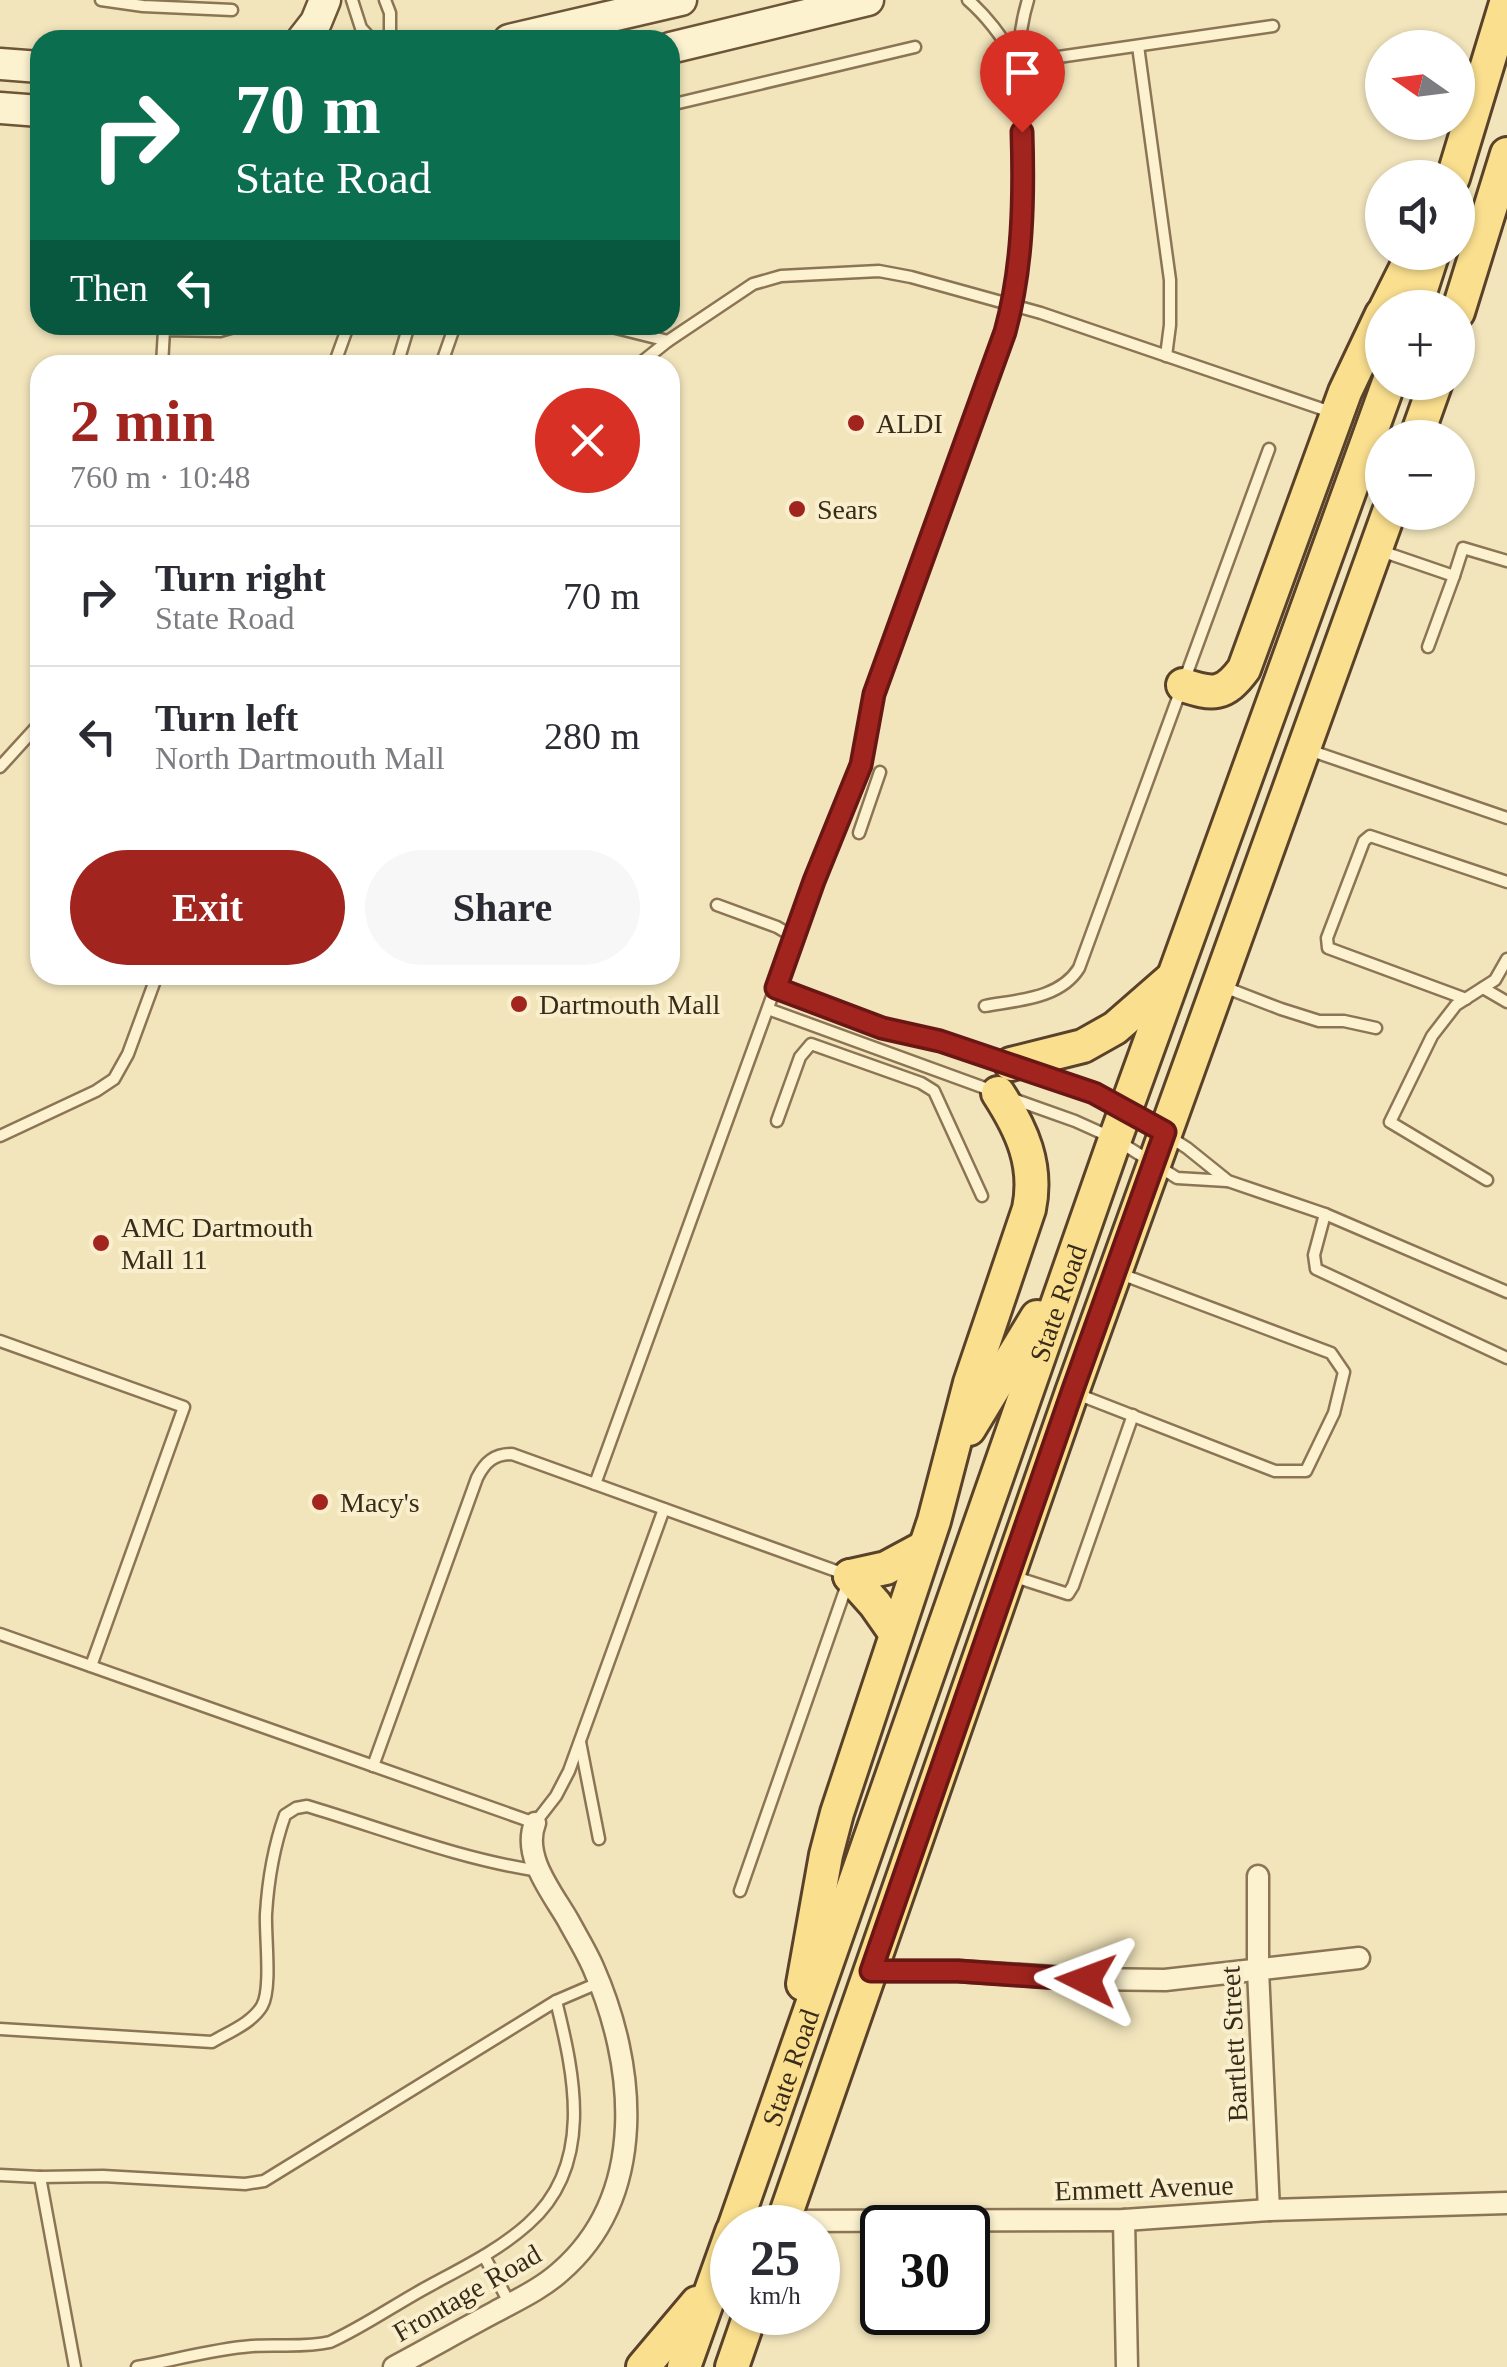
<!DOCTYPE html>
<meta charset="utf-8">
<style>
body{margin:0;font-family:Georgia,serif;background:#f7f7f7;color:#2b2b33;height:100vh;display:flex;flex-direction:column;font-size:38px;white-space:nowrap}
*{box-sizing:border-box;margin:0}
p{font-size:32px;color:#7c7c81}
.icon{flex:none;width:55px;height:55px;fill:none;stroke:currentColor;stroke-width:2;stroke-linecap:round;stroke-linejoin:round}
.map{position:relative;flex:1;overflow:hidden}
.details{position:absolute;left:30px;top:355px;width:650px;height:630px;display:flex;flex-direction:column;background:#fff;border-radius:30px;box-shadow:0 2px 8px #0004}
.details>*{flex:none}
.hud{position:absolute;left:30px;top:30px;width:650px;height:305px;border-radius:30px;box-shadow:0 2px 8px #0004;background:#0b6e4f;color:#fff;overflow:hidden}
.needle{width:65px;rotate:284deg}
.buttons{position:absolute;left:1365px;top:30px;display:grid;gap:20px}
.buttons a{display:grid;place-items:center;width:110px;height:110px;border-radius:50%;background:#fff;box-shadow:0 2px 8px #0004;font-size:50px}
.speed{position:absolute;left:710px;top:2205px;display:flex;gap:20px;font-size:50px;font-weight:700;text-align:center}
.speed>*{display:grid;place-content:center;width:130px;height:130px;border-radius:50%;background:#fff;box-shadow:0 2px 8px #0004;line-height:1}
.speed small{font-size:25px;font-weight:400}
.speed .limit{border:5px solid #111;border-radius:15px;background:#fff;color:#111}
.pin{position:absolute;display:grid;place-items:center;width:85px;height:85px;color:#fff;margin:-102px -42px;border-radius:50% 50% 50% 0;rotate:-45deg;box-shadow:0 0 10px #0007}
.pin .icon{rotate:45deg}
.me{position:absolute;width:110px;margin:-55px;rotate:273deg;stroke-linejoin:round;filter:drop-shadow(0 0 8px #0008)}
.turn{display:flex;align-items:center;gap:35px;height:210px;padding:0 40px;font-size:45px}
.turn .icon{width:130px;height:130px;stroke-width:2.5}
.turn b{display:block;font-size:70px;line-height:85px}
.then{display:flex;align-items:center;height:95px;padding:0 40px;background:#0003;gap:20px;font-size:38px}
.round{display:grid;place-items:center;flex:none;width:105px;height:105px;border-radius:52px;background:#f7f7f7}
.headline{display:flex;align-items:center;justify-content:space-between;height:170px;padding:0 40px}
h1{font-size:60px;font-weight:700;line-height:75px;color:#a1241e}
.button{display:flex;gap:20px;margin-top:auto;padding:20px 40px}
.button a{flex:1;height:115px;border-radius:60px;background:#a1241e;color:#fff;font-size:40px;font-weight:700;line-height:115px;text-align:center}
.button a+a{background:#f7f7f7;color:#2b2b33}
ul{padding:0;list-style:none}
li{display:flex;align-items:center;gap:30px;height:140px;padding:0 40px;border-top:2px solid #e1e1e2}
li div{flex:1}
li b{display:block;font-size:38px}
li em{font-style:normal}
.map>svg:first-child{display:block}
</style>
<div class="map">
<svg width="1507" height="2367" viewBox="0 0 1507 2367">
<rect width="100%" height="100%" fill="#f2e5bc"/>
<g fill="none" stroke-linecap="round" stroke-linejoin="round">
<defs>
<g id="service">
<polyline points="101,0 143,6 232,10"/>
<polyline points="352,0 361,28 372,40"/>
<polyline points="385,0 390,13 390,40"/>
<path d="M 968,0 C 989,18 1003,38 1017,62"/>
<polyline points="1138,46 1170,280 1170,325 1166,356"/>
<polyline points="1017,63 1273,26"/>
<polyline points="670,105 915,47"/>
<polyline points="334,325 347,329 334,365"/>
<polyline points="604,325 668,341"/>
<polyline points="162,365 164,330 220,331 241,325"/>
<polyline points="397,365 409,325"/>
<polyline points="441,365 455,325"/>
<polyline points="638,365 668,341 753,284 781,276 879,271 911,277 1041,313 1331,412"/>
<polyline points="1381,551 1454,576 1428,647"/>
<polyline points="1454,576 1463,548 1507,561"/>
<polyline points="1309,750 1507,818"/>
<polyline points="0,767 40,723"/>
<polyline points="859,833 880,772"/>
<polyline points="717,905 777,927 794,937"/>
<polyline points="1224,987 1281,1009 1319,1021 1344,1021 1376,1028"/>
<polyline points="776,988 882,1028 940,1041 1008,1063"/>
<polyline points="1483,988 1507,1002"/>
<polyline points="1466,999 1328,948 1327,938 1364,841 1370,836 1507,882"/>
<path d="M 985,1006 C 1017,1000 1060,999 1079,968 L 1269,449"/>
<polyline points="768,1009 993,1091"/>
<polyline points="1028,1070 1094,1093 1126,1109 1187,1148 1228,1181 1325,1214 1507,1292"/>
<polyline points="1013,1099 1075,1121 1115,1139 1177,1178 1227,1181"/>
<polyline points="777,1121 800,1057 811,1044 921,1083 934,1091 982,1196"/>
<polyline points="0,1136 96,1091 114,1079 128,1054 157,975"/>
<polyline points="1487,1180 1390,1122 1432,1036 1456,1005 1495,980 1507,959"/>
<polyline points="1325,1214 1314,1255 1316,1269 1507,1358"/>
<polyline points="0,1341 184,1407 91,1666"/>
<polyline points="1077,1394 1275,1471 1306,1471 1334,1413 1344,1372 1331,1353 1121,1274"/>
<path d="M 595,1484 L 814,881 L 861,765 L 875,693 L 1005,332 C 1021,274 1023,215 1022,154 C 1021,102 1012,51 1028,0"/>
<polyline points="1012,1576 1068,1594 1073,1586 1133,1415"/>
<polyline points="0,1634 535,1823 556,1796 569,1771 664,1509"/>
<polyline points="580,1742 599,1839"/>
<path d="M 373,1766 L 477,1478 C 485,1462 494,1454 512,1454 L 850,1576 L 740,1891"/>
<path d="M 0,2029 L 212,2042 C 229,2032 252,2023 262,2006 C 272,1989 265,1936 266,1914 C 268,1881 274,1846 285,1815 L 296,1808 L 307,1806 C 384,1829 459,1859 539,1871"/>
<polyline points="0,2175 40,2177 103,2176 245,2184 264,2181 556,2001 598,1983"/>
<polyline points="40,2177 75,2367"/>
<polyline points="484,2256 510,2304"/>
<path d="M 137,2367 C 175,2360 213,2349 252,2346 C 278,2344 304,2348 330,2342 C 365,2326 397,2303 431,2285 C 464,2267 499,2250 528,2224 C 594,2166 575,2077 556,2001"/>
</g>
<g id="minor">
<polyline points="1258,1876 1258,1970 1269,2210"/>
<polyline points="871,1971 958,1971 1086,1979 1165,1980 1359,1958"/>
<polyline points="1124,2220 1127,2367"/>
<polyline points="784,2221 1124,2220 1269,2210 1507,2203"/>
<path d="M 394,2367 C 428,2349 461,2330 495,2312 C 517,2300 541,2289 560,2272 C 649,2195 636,2064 593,1967 C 586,1951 576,1935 568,1920 C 551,1891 522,1856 535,1823"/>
</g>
<g id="secondary">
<polyline points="302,40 316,22 325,0"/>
<polyline points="509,40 681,0"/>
<polyline points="670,48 868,0"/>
<polyline points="0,64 40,67"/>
<polyline points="0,108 40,111"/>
</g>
<g id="primary">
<polyline points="1453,178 1507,0"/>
<polyline points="1386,308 1414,252"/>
<polyline points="1415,308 1433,252"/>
<polyline points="1458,312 1507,154"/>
<polyline points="1416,438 1436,382"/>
<path d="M 1183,685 C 1213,695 1224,696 1244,669 L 1345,392 L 1382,314"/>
<polyline points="1011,1064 1083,1046 1115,1028 1170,980"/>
<polyline points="969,1429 1037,1317"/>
<polyline points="850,1576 886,1568 925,1547"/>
<polyline points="850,1576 875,1604 896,1634"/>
<path d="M 803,1984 L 826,1855 L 837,1813 L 934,1521 L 970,1383 L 1029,1209 C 1038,1165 1022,1130 998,1093"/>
<path id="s1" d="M 734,2228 L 1115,1139 L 1389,382"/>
<polyline points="781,2228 1072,1392 1389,512"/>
<polyline points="643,2367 697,2303"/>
<polyline points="684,2367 732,2232"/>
<polyline points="732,2367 751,2312"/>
</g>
</defs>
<!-- service casing -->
<use href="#service" stroke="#8c7554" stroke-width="15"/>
<!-- minor casing -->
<use href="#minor" stroke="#8c7554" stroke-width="25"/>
<!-- secondary casing -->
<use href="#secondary" stroke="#6d5537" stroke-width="35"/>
<!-- primary casing -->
<use href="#primary" stroke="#594229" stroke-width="38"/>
<!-- service -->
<use href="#service" stroke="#fcf2d0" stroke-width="10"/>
<!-- minor -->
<use href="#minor" stroke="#fcf2d0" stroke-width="20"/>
<!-- secondary -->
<use href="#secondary" stroke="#fcf2d0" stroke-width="30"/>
<!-- primary -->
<use href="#primary" stroke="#fadf8f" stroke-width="32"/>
</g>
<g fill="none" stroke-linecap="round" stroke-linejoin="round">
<defs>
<path id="route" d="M 1022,132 C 1024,199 1023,267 1005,332 L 874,694 L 861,765 L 814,881 L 776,988 L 882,1028 L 940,1041 L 1094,1093 L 1165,1132 L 1072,1392 L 871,1971 L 958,1971 L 1086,1980"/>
</defs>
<!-- route casing -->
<use href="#route" stroke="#691714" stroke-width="25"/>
<!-- route -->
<use href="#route" stroke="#a1241e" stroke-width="18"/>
</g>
<!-- markers -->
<g fill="#a1241e" stroke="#f9efcd" stroke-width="4">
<circle cx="856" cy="423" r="10"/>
<circle cx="797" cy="509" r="10"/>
<circle cx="519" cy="1004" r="10"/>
<circle cx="101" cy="1243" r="10"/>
<circle cx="320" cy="1502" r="10"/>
</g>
<g text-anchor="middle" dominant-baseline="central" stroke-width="8" stroke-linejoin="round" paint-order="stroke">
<!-- poi labels -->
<g font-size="28" fill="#392b1a" stroke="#f9efcd" text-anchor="start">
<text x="876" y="423">ALDI</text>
<text x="817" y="509">Sears</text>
<text x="539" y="1004">Dartmouth Mall</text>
<text x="121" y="1227">AMC Dartmouth<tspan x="121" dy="32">Mall 11</tspan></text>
<text x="340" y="1502">Macy's</text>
</g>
<!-- street labels -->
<g font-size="28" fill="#392b1a" stroke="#f9efcd">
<text stroke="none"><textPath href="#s1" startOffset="980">State Road</textPath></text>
<text transform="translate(1234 2044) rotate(-93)">Bartlett Street</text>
<text stroke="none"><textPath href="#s1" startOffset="170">State Road</textPath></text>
<text transform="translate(1144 2188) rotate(-2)">Emmett Avenue</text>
<text transform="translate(467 2293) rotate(-30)">Frontage Road</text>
</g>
</g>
</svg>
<div class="buttons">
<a><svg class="needle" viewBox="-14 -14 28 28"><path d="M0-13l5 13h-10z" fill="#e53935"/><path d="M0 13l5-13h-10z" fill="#7c7c81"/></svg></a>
<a><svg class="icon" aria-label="sound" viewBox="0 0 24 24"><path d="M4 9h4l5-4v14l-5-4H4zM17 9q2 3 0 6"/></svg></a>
<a>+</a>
<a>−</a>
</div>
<div class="speed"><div>25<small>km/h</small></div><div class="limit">30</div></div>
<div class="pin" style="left:1022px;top:132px;background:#d93025"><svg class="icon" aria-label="arrive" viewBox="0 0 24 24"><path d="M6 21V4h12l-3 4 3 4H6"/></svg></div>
<svg class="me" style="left:1086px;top:1980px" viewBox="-20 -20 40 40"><path d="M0-17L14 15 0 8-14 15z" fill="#a1241e" stroke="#fff" stroke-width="4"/></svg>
<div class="hud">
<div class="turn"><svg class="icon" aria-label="right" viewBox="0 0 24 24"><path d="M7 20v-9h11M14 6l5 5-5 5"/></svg><div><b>70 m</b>State Road</div></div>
<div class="then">Then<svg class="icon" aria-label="left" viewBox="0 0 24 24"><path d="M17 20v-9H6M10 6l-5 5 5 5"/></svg></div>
</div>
<section class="details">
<div class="headline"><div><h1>2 min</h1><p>760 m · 10:48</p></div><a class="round" style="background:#d93025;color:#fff"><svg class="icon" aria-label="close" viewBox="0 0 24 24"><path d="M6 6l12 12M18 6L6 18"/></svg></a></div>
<ul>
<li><svg class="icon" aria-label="right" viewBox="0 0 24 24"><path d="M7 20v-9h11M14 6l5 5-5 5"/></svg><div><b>Turn right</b><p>State Road</p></div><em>70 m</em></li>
<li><svg class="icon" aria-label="left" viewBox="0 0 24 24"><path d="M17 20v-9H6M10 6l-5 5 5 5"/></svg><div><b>Turn left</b><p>North Dartmouth Mall</p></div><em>280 m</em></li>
</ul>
<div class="button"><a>Exit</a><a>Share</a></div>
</section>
</div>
